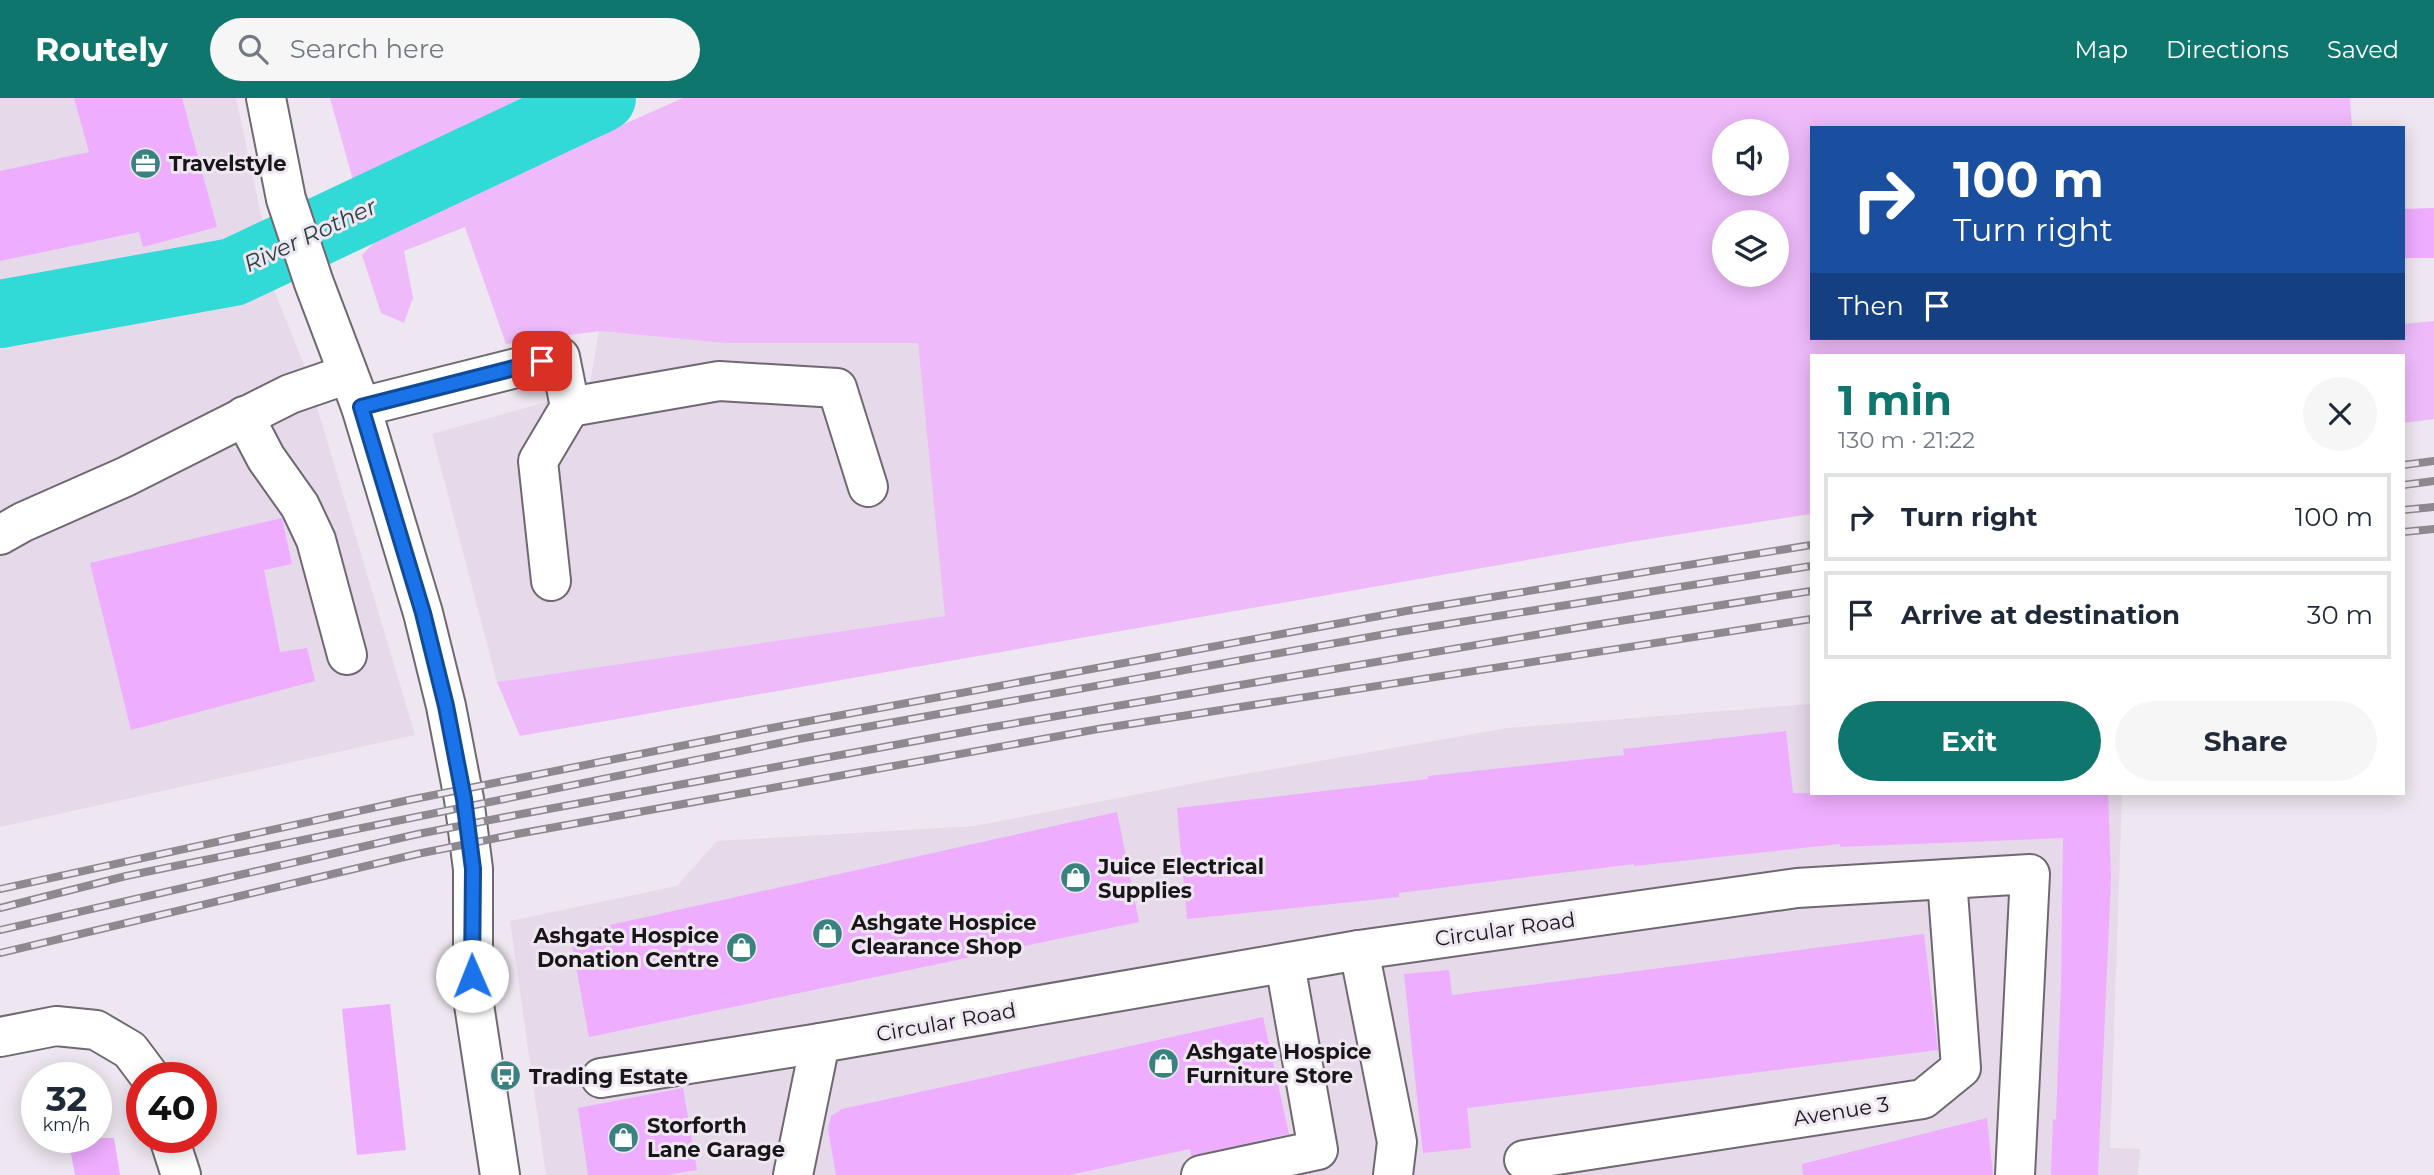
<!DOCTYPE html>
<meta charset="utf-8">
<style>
body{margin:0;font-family:Montserrat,sans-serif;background:#f6f6f7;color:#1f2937;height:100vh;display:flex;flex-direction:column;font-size:26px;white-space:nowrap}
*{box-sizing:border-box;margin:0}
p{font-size:23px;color:#747a83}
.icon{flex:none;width:38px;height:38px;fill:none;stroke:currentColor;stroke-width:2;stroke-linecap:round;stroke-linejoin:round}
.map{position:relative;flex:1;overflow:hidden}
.details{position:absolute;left:1810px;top:256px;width:595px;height:441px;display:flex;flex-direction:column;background:#fff;border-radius:0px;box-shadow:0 4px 18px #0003}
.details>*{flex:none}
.top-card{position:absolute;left:1810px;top:28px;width:595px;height:214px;border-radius:0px;box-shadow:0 4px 18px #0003;background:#1a4fa0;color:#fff;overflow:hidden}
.buttons{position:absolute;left:1712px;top:21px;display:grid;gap:14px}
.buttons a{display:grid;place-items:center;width:77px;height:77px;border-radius:50%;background:#fff;box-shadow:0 4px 18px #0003;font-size:35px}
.speed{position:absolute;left:21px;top:964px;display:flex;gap:14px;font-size:35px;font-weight:700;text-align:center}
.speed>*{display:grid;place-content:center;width:91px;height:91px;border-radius:50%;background:#fff;box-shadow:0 4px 18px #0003;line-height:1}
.speed small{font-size:18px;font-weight:400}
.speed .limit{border:10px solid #d22;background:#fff;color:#111}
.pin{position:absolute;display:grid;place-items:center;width:60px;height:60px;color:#fff;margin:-30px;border-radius:14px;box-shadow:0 4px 10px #0006}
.me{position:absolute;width:77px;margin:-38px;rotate:359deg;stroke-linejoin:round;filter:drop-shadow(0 0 5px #0008)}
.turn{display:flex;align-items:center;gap:24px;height:147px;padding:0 28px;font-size:32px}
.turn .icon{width:91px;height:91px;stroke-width:2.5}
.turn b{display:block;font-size:49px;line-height:60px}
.then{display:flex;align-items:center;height:66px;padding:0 28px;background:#0003;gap:14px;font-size:26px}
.round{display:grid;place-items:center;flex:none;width:74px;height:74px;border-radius:37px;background:#f6f6f7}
.overview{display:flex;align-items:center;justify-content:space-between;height:119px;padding:0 28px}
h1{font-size:42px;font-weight:700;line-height:52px;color:#0f766e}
.cta{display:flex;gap:14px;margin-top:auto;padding:14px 28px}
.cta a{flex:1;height:80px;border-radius:42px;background:#0f766e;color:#fff;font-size:28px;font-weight:700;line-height:80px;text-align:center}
.cta a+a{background:#f6f6f7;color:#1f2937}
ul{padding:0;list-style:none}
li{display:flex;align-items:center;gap:21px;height:88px;margin:0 14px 10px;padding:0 14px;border:4px solid #e0e1e3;border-radius:0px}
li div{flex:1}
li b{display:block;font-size:26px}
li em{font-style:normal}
header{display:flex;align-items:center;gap:42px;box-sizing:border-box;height:98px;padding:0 35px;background:#0f766e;color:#fff}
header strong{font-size:33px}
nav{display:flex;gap:38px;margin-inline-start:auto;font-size:24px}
.search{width:490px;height:63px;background:#f6f6f7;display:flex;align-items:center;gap:18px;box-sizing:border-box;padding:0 24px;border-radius:38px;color:#747a83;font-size:26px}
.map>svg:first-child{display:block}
</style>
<header>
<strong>Routely</strong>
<div class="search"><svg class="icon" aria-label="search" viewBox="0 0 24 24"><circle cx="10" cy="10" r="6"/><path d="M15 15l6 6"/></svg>Search here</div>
<nav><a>Map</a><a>Directions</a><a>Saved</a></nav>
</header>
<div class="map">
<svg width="2434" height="1077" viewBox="0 0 2434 1077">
<rect width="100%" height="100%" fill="#eee6f0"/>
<!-- built -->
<g fill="#e6d9e9">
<polygon points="0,0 236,0 266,140 0,223"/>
<polygon points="269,180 305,269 415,637 0,729 0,232"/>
<polygon points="599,233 725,245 918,245 946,518 497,584 432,336 589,292"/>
<polygon points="1811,606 1811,695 2122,695 2110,1050 2140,1051 2138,1077 546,1077 510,823 677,788 717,743 975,728 1205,683 1508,630"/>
</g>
<!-- green -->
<g fill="#eebafa" fill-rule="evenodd">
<polygon points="330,0 529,0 354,86"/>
<path d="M 683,0 L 2350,0 L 2352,30 L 1811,30 L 1811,240 L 2403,240 L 2403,226 L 2434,223 L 2434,321 L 2403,325 L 2403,257 L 1811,257 L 1811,416 L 1636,443 L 520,638 L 497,584 L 945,518 L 918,245 L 725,245 L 599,233 L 506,246 L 465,129 L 404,153 L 413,200 L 404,225 L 381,215 L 362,157 L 388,131 ZM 1776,33 L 1776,86 L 1724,86 L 1724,33 ZM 1776,124 L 1776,177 L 1724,177 L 1724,124 Z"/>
</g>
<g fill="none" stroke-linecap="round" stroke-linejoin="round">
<!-- river -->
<polyline stroke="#32dad7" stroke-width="68" points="0,216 233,174 602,0"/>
</g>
<!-- building -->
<g fill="#eeadfe">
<polygon points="74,0 182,0 217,129 143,149 139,134 0,163 0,73 89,54"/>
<polygon points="2434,110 2434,160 2403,160 2403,111"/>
<polygon points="282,420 292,466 264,472 280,554 307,550 315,583 131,632 90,465"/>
<polygon points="1786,633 1793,695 2108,695 2111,781 2098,1077 2051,1077 2053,1021 2056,1022 2061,886 2063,740 1840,749 1840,746 1634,768 1634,766 1399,795 1399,799 1187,821 1177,710 1428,681 1428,678 1624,657 1623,651"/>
<polygon points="1117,714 1139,824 589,939 570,836"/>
<polygon points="1924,836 1938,952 1467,1010 1471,1050 1423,1055 1404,876 1449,872 1452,897"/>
<polygon points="390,906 406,1052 357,1057 342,911"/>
<polygon points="1263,919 1289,1036 1191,1058 1190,1051 1069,1077 836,1077 828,1031 831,1018 842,1011"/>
<polygon points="683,990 697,1072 666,1077 588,1077 578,1010"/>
<polygon points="1987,1020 1993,1077 1803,1077 1802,1066"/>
<polygon points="68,1040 114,1040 120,1077 75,1077"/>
</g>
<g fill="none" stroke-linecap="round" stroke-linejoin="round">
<defs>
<g id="minor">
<polyline points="266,0 286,101 314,185 361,309 423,515 446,608 464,701 473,771 473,900 500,1077"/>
<polyline points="361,309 560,259 570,309 719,283 837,290 868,389"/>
<polyline points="244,318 266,360 300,408 316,442 347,557"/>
<polyline points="0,437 23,424 125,379 290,296 348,276"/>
<polyline points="551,483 538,363 570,309"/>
<polyline points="1359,852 1397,1044 1393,1077"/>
<polyline points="0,939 56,928 96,932 130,952 151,980"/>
<polyline points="601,980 820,945"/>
<polyline points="169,1040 181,1077"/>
<polyline points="1524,1062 1923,1001 1961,970 1947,781"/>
<polyline points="793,1077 820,945 1359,852 1797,790 2030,776 2015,1077"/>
<polyline points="1201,1077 1318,1052 1285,866"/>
</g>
</defs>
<!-- minor casing -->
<use href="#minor" stroke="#6f6871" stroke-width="42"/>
<!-- minor -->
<use href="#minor" stroke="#fff" stroke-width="38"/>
<defs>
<g id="rail">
<polyline points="2403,367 2434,363"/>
<polyline points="2403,387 2434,383"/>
<polyline points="2403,412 2434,409"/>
<polyline points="2403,434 2434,431"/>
<polyline points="0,791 409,702 766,631 1406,513 1811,447"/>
<polyline points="0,810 126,778 799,641 1392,535 1811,468"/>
<polyline points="0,832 418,736 516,717 981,631 1594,527 1811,493"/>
<polyline points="0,855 417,756 517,736 1098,631 1811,521"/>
</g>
</defs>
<!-- rail casing -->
<use href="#rail" stroke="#8e888f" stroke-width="8"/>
<!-- rail -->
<use href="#rail" stroke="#eee6f0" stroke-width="5" stroke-dasharray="16" stroke-linecap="butt"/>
</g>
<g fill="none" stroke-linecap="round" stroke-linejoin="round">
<defs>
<polyline id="route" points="472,878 473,771 464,701 446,608 423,515 361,309 542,263"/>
</defs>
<!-- route casing -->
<use href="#route" stroke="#114b97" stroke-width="18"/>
<!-- route -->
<use href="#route" stroke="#1a73e8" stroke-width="12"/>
</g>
<!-- icons -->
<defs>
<symbol id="office-disc" viewBox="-11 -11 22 22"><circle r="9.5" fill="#398280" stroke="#eee6f0"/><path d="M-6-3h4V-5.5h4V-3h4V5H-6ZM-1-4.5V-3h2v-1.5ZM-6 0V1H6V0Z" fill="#fff"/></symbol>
<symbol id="shop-disc" viewBox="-11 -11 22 22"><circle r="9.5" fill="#398280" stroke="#eee6f0"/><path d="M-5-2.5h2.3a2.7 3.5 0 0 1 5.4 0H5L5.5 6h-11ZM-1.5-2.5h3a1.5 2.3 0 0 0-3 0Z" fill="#fff"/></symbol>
<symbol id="bus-disc" viewBox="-11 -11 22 22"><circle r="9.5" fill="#398280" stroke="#eee6f0"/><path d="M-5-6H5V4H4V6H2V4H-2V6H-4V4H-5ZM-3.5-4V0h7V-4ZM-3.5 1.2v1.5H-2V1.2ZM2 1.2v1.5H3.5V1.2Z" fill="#fff"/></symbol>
</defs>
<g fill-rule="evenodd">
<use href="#office-disc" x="128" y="48" width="35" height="35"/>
<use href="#shop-disc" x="1058" y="762" width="35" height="35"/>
<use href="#shop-disc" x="810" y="818" width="35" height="35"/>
<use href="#shop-disc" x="724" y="832" width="35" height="35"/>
<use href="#shop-disc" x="1146" y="948" width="35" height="35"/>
<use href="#bus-disc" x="488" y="960" width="35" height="35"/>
<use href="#shop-disc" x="606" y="1022" width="35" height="35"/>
</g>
<g text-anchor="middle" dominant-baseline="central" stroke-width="6" stroke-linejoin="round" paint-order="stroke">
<!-- poi labels -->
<g font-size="21" font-weight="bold" fill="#191619" stroke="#eee6f0" text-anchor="start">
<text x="169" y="65">Travelstyle</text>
<text x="1098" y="768">Juice Electrical<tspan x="1098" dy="24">Supplies</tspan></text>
<text x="851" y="824">Ashgate Hospice<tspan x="851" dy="24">Clearance Shop</tspan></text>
<text x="719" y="837" text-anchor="end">Ashgate Hospice<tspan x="719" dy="24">Donation Centre</tspan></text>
<text x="1186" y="953">Ashgate Hospice<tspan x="1186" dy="24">Furniture Store</tspan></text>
<text x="529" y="978">Trading Estate</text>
<text x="647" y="1027">Storforth<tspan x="647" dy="24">Lane Garage</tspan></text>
</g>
<!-- street labels -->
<g font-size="21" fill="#191619" stroke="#eee6f0">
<text transform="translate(1505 831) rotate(-8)">Circular Road</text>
<text transform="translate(946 924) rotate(-10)">Circular Road</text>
<text transform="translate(1841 1013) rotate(-9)">Avenue 3</text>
</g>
<!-- water labels -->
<g font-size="23" font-style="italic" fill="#284241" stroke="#eee6f0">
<text transform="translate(310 137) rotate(-25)">River Rother</text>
</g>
</g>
</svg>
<div class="buttons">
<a><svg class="icon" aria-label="sound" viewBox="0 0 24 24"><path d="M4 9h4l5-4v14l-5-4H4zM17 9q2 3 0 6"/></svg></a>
<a><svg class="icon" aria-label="layers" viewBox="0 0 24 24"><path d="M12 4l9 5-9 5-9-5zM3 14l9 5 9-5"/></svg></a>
</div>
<div class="speed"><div>32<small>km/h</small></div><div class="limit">40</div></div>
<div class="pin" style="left:542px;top:263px;background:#d93025"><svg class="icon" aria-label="arrive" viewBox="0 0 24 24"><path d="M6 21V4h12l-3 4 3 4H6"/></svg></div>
<svg class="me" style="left:472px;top:878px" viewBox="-20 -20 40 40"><circle r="19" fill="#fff"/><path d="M0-13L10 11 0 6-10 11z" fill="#1a73e8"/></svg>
<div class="top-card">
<div class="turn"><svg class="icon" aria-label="right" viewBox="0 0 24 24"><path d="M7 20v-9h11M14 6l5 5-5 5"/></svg><div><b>100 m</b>Turn right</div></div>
<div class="then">Then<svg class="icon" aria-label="arrive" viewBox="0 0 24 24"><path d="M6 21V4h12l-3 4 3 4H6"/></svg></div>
</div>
<section class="details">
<div class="overview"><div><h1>1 min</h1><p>130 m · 21:22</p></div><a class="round"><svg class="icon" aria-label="close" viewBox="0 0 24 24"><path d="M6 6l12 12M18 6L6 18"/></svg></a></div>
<ul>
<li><svg class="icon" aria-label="right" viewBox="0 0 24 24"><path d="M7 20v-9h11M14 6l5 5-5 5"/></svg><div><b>Turn right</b></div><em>100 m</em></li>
<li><svg class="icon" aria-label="arrive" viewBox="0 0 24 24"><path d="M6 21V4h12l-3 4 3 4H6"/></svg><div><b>Arrive at destination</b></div><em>30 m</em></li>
</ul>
<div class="cta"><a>Exit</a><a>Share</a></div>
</section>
</div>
